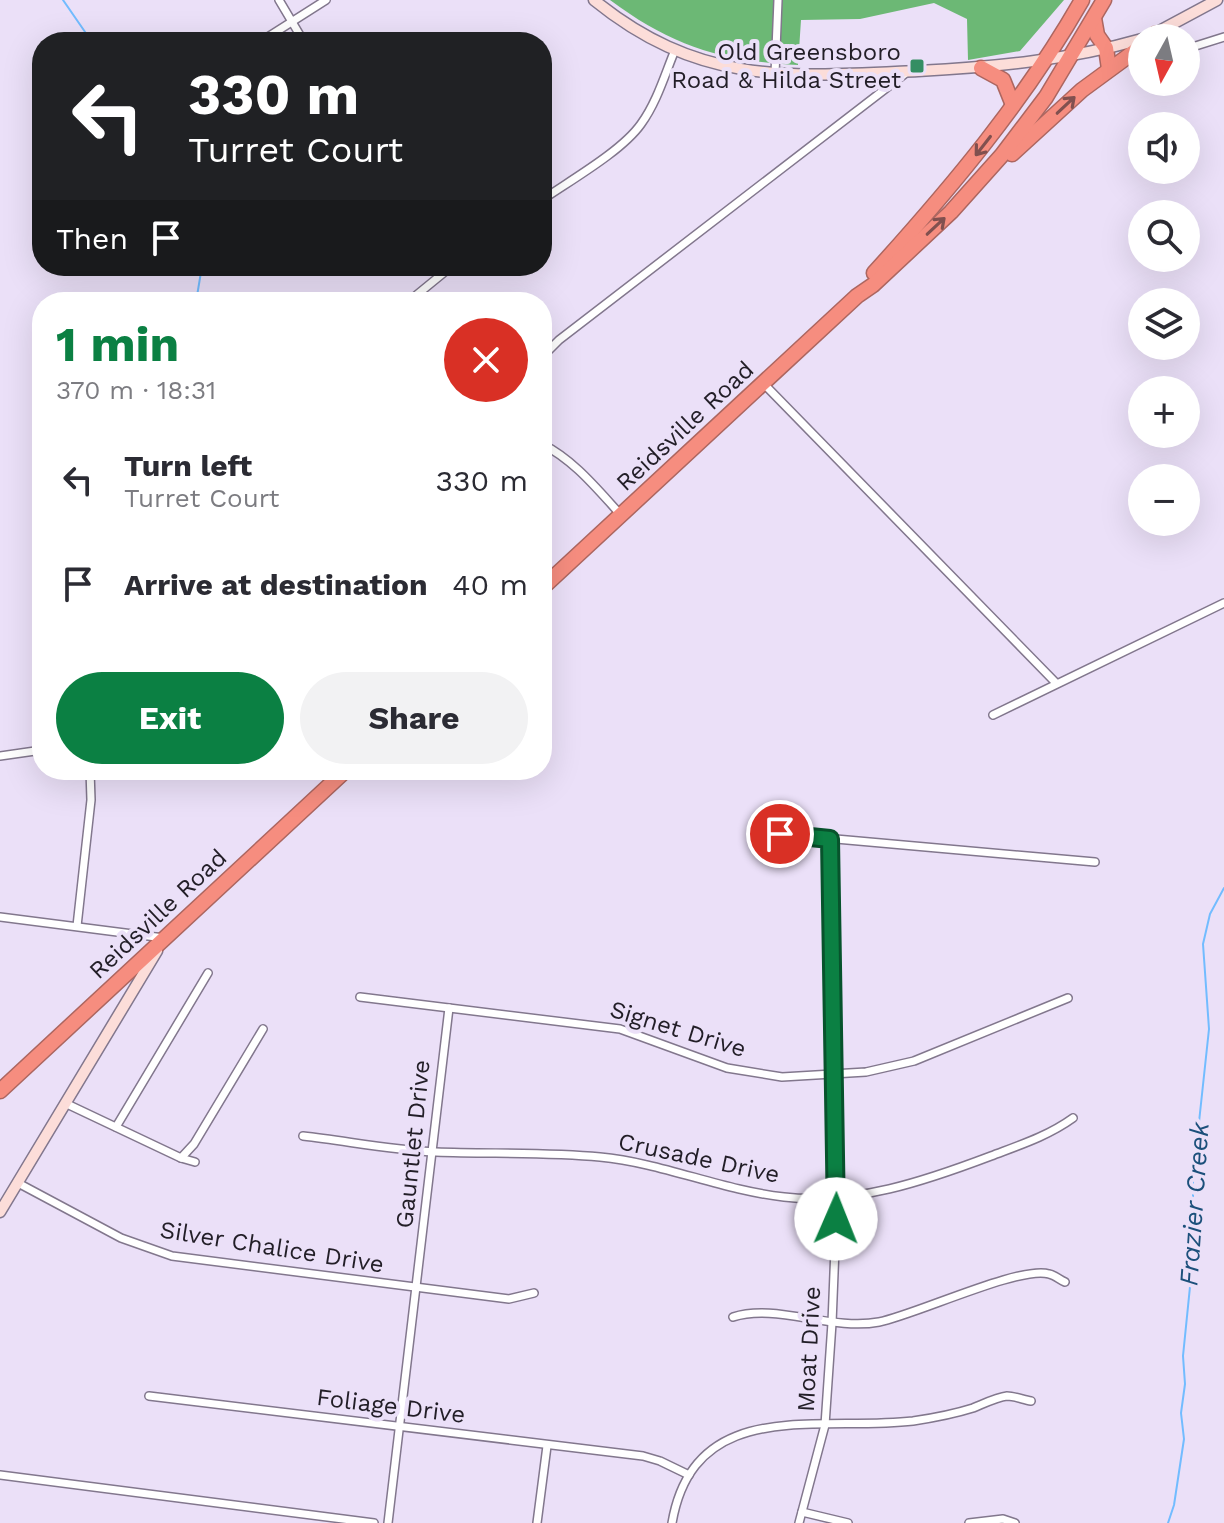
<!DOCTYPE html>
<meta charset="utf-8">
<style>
body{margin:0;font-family:"Work Sans",sans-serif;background:#f2f2f3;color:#2b2b33;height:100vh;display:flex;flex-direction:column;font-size:30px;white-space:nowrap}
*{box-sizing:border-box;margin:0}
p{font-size:26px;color:#7c7c81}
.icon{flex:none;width:44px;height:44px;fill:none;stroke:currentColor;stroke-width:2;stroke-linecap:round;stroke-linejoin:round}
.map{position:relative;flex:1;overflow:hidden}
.side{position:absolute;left:32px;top:292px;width:520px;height:488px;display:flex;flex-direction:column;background:#fff;border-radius:32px;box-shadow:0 8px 32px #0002}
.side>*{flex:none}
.banner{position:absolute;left:32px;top:32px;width:520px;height:244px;border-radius:32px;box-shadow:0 8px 32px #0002;background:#202124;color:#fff;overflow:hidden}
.needle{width:52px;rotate:188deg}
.tools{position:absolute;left:1128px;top:24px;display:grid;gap:16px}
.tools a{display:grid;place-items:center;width:72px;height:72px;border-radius:50%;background:#fff;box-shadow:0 8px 32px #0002;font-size:40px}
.pin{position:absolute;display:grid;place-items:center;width:68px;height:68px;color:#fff;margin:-34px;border:4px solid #fff;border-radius:50%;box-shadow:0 2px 8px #0007}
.me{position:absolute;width:88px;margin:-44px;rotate:1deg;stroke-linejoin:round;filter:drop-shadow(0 0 6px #0008)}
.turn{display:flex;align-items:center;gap:28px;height:168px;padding:0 24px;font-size:36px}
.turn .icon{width:104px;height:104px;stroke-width:2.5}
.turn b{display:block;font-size:56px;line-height:68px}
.then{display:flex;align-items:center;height:76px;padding:0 24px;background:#0003;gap:16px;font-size:30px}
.round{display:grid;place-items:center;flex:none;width:84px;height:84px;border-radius:42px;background:#f2f2f3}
.headline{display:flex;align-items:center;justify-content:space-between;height:136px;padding:0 24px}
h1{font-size:48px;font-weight:700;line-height:60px;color:#0b8043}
.primary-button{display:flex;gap:16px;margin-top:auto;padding:16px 24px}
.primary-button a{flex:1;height:92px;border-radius:48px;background:#0b8043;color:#fff;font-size:32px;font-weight:700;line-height:92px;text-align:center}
.primary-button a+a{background:#f2f2f3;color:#2b2b33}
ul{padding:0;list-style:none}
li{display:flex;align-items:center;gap:24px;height:104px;padding:0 24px}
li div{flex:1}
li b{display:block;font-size:30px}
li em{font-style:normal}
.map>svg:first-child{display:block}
</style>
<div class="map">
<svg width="1224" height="1523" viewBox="0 0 1224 1523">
<rect width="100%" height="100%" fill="#ebe0f8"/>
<!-- forest -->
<path fill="#6cb875" d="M 610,0 L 1064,0 L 1020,51 L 968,60 L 967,19 L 934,3 L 860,19 L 801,20 L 798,65 C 720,61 672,46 610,0 Z"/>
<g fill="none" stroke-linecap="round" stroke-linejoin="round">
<!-- stream -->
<g stroke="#72bcff" stroke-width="2">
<polyline points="63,0 92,42"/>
<polyline points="196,302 202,266"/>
<polyline points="1168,1523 1174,1505 1184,1439 1181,1413 1185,1384 1183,1356 1193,1257 1193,1178 1209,1029 1203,944 1210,914 1224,888"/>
</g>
<defs>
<g id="street">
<polyline points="279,0 304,42"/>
<polyline points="1165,30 1171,38"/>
<polyline points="260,42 326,0"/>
<polyline points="1186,49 1224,37"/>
<polyline points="775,74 778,0"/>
<path d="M 542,200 C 571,180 622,151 641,124 C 657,102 665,74 675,50"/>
<polyline points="408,302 452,266"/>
<polyline points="542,357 559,340 906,73"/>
<polyline points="763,383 1056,683"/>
<path d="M 542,444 C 574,460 597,489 621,515"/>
<polyline points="993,715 1224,603"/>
<polyline points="0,756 42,750"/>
<polyline points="780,834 1095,862"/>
<polyline points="0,917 164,938"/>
<polyline points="77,926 91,800 90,770"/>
<polyline points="360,997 620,1029 727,1068 782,1077 866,1072 914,1061 1068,998"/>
<polyline points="67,1104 181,1158 195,1162"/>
<polyline points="116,1127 208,973"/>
<path d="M 303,1136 C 347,1141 392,1150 436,1152 C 490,1154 546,1152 600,1157 C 663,1163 721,1190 784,1197 C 855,1205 925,1181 991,1156 C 1020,1145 1048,1136 1073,1118"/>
<polyline points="181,1158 194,1144 263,1029"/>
<polyline points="18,1183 121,1238 172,1256 509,1299 534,1293"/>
<path d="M 733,1317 C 776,1303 831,1331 879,1322 C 915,1315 1021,1265 1049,1274 C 1055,1275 1060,1280 1065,1282"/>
<polyline points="149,1396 643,1456 660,1461 689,1475"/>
<polyline points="0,1475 374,1523"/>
<polyline points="802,1512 848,1523"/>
<polyline points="388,1523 449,1008"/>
<polyline points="537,1523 547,1446"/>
<path d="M 672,1523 C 694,1395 819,1432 913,1421 C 933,1418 954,1414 973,1408 C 983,1404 997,1397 1007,1396 C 1015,1396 1024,1400 1031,1401"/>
<polyline points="799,1523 825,1425 832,1323 837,1198 830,839"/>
<polyline points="969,1523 1003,1519 1015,1523"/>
</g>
<g id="secondary">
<path d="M 594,0 C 700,86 791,77 918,71 C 994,67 1069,60 1142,39"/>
<polyline points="1150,36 1217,0"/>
<polyline points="0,1212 157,951"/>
</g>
<g id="highway">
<polyline points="1094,18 1097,35 1106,48 1109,69"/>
<polyline points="1151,38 1155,34"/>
<polyline points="981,68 1003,80 1013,105"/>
<polyline points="1012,154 1082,90 1142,46"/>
<path d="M 874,273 C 951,188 1025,100 1082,0"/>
<polyline points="542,588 857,296 873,285 951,212 1002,155 1046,97 1104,0"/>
<polyline points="0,1091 346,770"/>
</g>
</defs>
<!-- street casing -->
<use href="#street" stroke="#82778d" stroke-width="10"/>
<!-- secondary casing -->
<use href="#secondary" stroke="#82778d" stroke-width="13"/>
<!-- highway casing -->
<use href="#highway" stroke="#ac6660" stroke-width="17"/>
<!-- street -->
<use href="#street" stroke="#fff" stroke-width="7"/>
<!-- secondary -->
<use href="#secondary" stroke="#fcddd9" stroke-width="10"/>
<!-- highway -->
<use href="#highway" stroke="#f68d7f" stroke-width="14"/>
</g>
<!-- one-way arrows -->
<defs><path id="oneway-shaft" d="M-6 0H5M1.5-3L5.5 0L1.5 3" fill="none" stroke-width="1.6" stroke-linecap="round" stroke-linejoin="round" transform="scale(2)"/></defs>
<g stroke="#81504f">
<use href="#oneway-shaft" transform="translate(1066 105) rotate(-43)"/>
<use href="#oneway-shaft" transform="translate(983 146) rotate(128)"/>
<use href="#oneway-shaft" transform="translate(936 226) rotate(-43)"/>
</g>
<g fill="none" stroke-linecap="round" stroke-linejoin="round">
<defs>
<polyline id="route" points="780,834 830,839 836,1219"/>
</defs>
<!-- route casing -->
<use href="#route" stroke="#07532c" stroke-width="20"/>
<!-- route -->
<use href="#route" stroke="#0b8043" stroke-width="14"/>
</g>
<!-- markers -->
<rect fill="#348e63" stroke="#ebe0f8" stroke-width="3" x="909" y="58" width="16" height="16" rx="4"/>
<g text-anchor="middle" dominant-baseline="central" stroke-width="8" stroke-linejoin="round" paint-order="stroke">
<!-- poi labels -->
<g font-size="24" fill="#221e27" stroke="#ebe0f8" text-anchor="end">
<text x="901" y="52">Old Greensboro<tspan x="901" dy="28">Road &amp; Hilda Street</tspan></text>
</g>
<!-- street labels -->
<g font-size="24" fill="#221e27" stroke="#ebe0f8">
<text transform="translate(685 426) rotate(-43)">Reidsville Road</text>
<text transform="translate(158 914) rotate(-43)">Reidsville Road</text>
<text transform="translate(678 1029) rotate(17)">Signet Drive</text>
<text transform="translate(413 1144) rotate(-84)">Gauntlet Drive</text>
<text transform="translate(699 1158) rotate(12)">Crusade Drive</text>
<text transform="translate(272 1247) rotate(9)">Silver Chalice Drive</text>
<text transform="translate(809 1349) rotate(-87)">Moat Drive</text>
<text transform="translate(391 1406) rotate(7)">Foliage Drive</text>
</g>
<!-- water labels -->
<g font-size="26" font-style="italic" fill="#1c507b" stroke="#ebe0f8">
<text transform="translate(1194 1204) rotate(-86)">Frazier Creek</text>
</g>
</g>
</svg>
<div class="tools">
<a><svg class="needle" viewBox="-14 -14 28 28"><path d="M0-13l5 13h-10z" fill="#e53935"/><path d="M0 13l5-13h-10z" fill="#7c7c81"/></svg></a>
<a><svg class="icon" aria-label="sound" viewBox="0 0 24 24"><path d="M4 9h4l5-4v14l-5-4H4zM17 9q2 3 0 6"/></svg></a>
<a><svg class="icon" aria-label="search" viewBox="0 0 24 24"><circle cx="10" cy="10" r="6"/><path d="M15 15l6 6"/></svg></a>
<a><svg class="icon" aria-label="layers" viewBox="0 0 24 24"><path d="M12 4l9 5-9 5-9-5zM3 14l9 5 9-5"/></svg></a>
<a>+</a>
<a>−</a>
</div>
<div class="pin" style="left:780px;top:834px;background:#d93025"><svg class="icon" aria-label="arrive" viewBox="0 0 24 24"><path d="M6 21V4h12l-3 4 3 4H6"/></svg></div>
<svg class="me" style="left:836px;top:1219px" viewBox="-20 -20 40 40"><circle r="19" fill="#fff"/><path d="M0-13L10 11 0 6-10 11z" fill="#0b8043"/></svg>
<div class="banner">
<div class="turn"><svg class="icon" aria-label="left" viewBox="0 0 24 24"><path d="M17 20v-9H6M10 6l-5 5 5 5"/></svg><div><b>330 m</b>Turret Court</div></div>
<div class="then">Then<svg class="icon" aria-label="arrive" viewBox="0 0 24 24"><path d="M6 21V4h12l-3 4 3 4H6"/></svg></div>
</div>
<section class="side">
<div class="headline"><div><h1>1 min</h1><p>370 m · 18:31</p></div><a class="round" style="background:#d93025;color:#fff"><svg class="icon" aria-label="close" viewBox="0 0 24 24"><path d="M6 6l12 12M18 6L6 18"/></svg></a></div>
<ul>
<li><svg class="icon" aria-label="left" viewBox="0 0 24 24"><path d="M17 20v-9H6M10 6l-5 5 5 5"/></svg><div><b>Turn left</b><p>Turret Court</p></div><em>330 m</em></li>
<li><svg class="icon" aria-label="arrive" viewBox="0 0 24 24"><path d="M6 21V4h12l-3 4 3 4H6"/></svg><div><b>Arrive at destination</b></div><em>40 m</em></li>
</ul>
<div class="primary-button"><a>Exit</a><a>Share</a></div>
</section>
</div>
